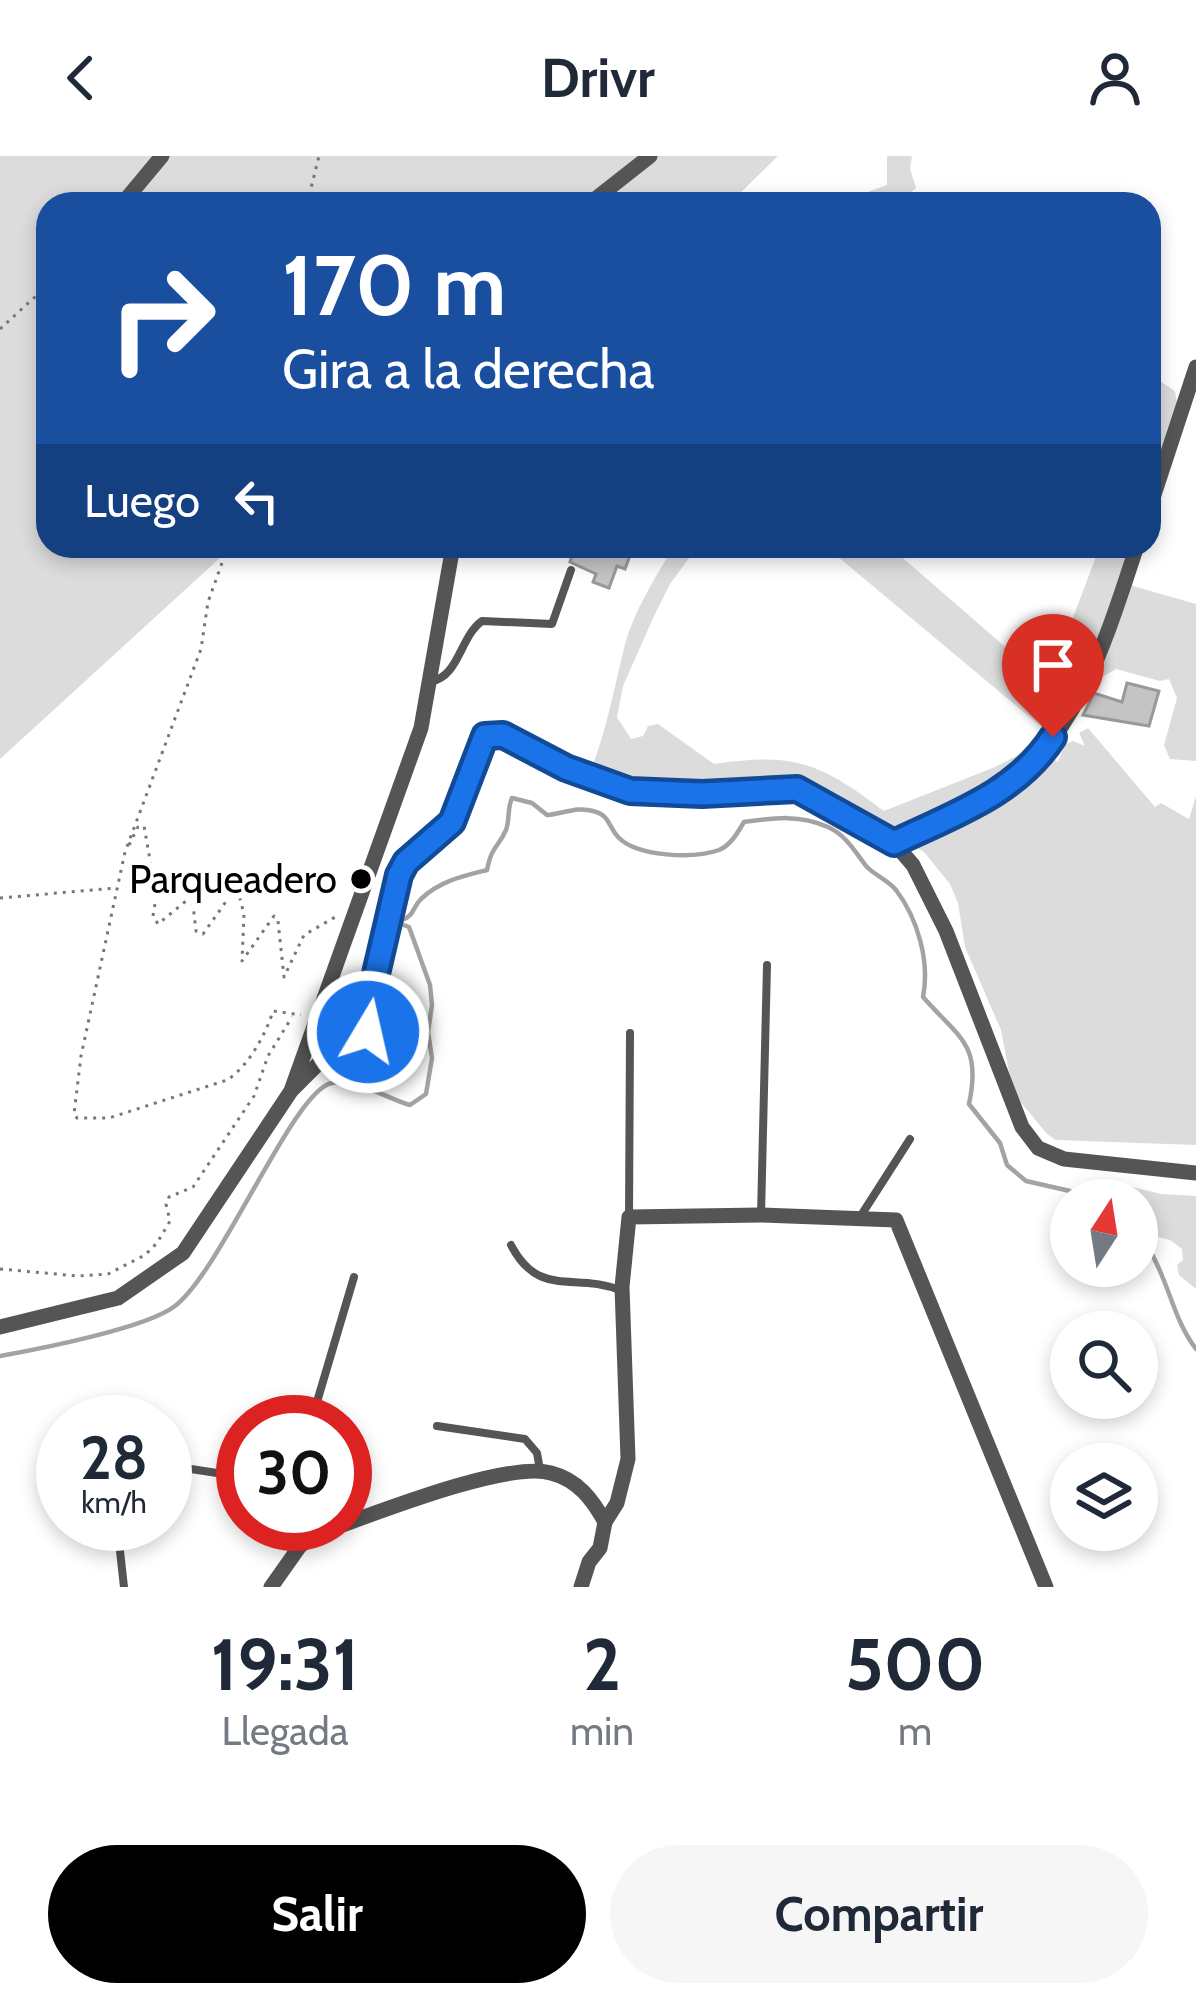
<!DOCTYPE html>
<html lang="es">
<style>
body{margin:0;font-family:Cabin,sans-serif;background:#f6f6f7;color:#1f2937;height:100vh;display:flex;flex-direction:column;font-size:45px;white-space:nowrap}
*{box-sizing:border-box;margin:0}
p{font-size:39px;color:#747a83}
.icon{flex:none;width:66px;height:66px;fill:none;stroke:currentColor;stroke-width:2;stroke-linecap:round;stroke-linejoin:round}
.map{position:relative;height:1431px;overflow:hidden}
.side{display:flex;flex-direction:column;background:#fff;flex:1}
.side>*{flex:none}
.top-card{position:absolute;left:36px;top:36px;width:1125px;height:366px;border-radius:36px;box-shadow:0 6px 18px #0003;background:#1a4fa0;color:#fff;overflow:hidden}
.needle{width:78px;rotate:12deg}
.buttons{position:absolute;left:1050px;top:1023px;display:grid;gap:24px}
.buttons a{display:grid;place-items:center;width:108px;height:108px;border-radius:50%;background:#fff;box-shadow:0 6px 18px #0003;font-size:60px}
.speed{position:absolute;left:36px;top:1239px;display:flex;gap:24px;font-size:60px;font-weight:700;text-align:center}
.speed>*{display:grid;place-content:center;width:156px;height:156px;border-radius:50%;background:#fff;box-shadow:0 6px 18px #0003;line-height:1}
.speed small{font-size:30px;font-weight:400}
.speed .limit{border:18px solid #d22;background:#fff;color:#111}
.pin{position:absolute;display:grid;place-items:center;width:102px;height:102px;color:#fff;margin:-123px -51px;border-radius:50% 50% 50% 0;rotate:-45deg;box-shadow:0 0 12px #0007}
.pin .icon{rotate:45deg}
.me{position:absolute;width:132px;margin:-66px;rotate:9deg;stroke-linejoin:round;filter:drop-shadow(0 0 9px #0008)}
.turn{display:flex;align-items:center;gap:42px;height:252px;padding:0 48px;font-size:54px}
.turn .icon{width:156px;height:156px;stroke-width:2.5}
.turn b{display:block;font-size:84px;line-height:102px}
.then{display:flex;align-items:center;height:114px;padding:0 48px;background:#0003;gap:24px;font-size:45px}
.eta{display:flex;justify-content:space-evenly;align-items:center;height:204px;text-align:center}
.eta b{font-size:72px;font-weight:800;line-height:84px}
.button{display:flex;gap:24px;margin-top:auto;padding:24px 48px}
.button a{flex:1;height:138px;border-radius:72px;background:#000;color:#fff;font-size:48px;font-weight:800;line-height:138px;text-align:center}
.button a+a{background:#f6f6f7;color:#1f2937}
header{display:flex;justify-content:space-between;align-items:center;height:156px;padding:0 48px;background:#fff;font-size:54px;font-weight:800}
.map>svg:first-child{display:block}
</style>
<header><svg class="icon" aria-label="back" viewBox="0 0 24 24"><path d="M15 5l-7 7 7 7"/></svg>Drivr<svg class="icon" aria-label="person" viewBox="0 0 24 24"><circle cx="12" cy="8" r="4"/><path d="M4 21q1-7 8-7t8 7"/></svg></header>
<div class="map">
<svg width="1196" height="1431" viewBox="0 0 1196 1431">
<rect width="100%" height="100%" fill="#fff"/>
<!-- green -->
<g fill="#dcdcdc">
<polygon points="0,0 778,0 729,48 48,48 48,390 233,390 0,603"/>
<polygon points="887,0 912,0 910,13 916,32 897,48 856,48 865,37 887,29"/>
<polygon points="1149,218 1175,235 1177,248 1149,356"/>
<path d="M 674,390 L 698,390 L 670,428 L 654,460 L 623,530 L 617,561 L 631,583 L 643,580 L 648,570 L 658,568 L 714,608 C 795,596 820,607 884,655 L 995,611 L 1039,588 L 1058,606 L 1065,588 L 1073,585 L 1085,590 L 1079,577 L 1088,572 L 1155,651 L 1161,647 L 1189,663 L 1196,640 L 1196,989 L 1056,984 L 1047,978 L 1013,937 L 1001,874 L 965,791 L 958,747 L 950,728 L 924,696 L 837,642 C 785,625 757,635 706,637 C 673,638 637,629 603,623 L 592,611 C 607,572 614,533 624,492 C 633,456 655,422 674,390 Z"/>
<polygon points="825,390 889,390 1048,528 1100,390 1140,390 1131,426 1133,430 1196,448 1196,605 1170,603 1164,589 1177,542 1169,523 1160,525 1116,513 1097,524 1081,523 1067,552 1044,573"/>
<polygon points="1116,1027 1161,1038 1196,1040 1196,1133 1179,1119 1177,1109 1183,1104 1182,1093 1170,1084 1137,1076 1137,1044 1094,1044 1102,1030"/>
</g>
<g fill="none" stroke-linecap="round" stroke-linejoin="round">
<!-- stream -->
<g stroke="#a3a3a3" stroke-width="4.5">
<polyline points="1071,1061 1058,1083 1061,1095 1071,1098"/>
<path d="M 1137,1090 L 1149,1093 C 1169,1126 1173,1163 1196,1193"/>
<path d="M 0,1200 C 39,1193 147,1172 175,1150 C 222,1114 294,933 332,927 C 358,923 386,942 410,949 L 426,938 L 432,902 L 428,876 L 432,849 L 430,829 L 409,771 L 401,768 L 402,764 C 415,759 412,752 421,743 C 440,725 463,720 487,714 C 492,689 498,692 506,674 C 510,663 507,653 512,642 L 532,647 L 547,659 C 562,658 578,650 593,655 C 611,660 607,669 618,681 C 637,701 694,703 719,694 C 731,689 738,676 744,666 C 773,662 800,658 828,671 C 846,679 855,696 867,711 C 876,720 888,724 896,734 C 918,763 930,806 923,841 C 959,882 982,888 969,948 L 1000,987 L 1007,1009 L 1026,1025 L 1070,1035 L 1074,1044"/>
</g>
</g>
<!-- building -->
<g fill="#c4c4c4" stroke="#999" stroke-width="3">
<polygon points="575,390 621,390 632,394 625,413 617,410 609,432 593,426 596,418 570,406"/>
<polygon points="1127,527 1159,535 1149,570 1083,559 1094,537 1122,546"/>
</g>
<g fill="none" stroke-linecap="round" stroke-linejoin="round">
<!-- path -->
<g stroke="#777" stroke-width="3" stroke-dasharray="3 6" stroke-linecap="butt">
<polyline points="307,48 319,0"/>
<polyline points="0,173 48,129"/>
<path d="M 228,390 L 208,446 L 201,493 L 125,696 L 81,900 L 74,958 L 77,962 L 109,962 L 227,924 C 248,911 266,878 273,855 L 301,859"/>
<polyline points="129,689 138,671 144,670 152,715 159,723 153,760 158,768 192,740 196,775 203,778 230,740 238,735 244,758 242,805 274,760 278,765 284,821 304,779 337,760"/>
<polyline points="0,742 116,732"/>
<polyline points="0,1113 78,1120 108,1118 145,1099 157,1087 170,1065 166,1048 169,1041 193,1031 254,940 268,900 292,861"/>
</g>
<!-- service -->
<g stroke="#555" stroke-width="8">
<path d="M 430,526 C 460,520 459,482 482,465 L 552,468 L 571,414"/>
<polyline points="761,1059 767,809"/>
<polyline points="629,1061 630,877"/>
<polyline points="860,1061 910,983"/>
<path d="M 511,1089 C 540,1144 575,1115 622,1135"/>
<polyline points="311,1266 354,1121"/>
<polyline points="437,1270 525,1283 537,1297 540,1314"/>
<polyline points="165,1309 243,1321"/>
<polyline points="117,1368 124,1431"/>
</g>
<!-- minor -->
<g stroke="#555" stroke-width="15">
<polyline points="122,48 162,0"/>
<polyline points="589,48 650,0"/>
<polyline points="1149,354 1196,211"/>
<path d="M 894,687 C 929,670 972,656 1004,633 C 1080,576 1108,477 1137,390"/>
<polyline points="292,932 421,572 453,390"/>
<path d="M 0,1171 L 118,1142 L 183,1097 L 291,935 L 321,905 L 367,876 L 371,839 L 399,719 C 412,696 442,687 453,664 C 465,640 467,588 493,578 L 503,579 L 566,612 L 630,635 L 702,638 L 797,633 L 894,687 L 913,709 L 946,775 L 1022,971 L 1038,992 L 1064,1003 L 1196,1017"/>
<path d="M 271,1431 L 300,1390 L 315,1379 C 364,1362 505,1304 551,1317 C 578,1324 592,1343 605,1366"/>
<polyline points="581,1431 589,1406 600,1392 605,1366 617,1347 628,1303 622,1131 629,1061 761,1059 896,1064 1046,1431"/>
</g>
</g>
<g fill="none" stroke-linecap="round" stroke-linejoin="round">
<defs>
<path id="route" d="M 368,876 L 371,839 L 399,719 L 406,706 L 452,666 L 485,580 L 503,579 L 566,612 L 630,635 L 702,638 L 797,633 L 894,687 C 952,659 1016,638 1053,581"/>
</defs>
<!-- route casing -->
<use href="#route" stroke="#114b97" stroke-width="30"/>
<!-- route -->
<use href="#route" stroke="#1a73e8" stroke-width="21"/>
</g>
<!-- markers -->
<circle fill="#000" stroke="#fff" stroke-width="4.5" cx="361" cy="723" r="12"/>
<g text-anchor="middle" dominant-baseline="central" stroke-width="12" stroke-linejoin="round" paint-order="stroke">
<!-- poi labels -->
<g font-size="39" fill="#000" stroke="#fff" text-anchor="end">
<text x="337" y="723">Parqueadero</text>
</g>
</g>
</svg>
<div class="buttons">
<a><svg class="needle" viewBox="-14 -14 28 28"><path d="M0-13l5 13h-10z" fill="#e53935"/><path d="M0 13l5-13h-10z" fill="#747a83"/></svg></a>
<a><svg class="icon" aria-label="search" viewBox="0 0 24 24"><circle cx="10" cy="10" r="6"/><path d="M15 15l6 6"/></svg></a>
<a><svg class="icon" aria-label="layers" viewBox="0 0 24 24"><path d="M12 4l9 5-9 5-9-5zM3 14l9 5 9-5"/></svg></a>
</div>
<div class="speed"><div>28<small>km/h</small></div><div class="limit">30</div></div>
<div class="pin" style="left:1053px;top:581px;background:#d93025"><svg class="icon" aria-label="arrive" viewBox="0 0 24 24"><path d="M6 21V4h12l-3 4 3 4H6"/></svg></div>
<svg class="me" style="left:368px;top:876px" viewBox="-20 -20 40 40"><circle r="17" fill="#1a73e8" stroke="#fff" stroke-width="3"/><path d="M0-11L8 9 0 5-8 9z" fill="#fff"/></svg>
<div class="top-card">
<div class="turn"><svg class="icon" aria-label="right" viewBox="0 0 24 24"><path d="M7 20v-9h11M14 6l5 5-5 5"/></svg><div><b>170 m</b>Gira a la derecha</div></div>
<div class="then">Luego<svg class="icon" aria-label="left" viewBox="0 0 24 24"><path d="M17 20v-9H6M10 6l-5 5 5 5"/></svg></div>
</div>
</div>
<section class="side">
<div class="eta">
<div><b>19:31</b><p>Llegada</p></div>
<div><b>2</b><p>min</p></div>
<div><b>500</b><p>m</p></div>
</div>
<div class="button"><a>Salir</a><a>Compartir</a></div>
</section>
